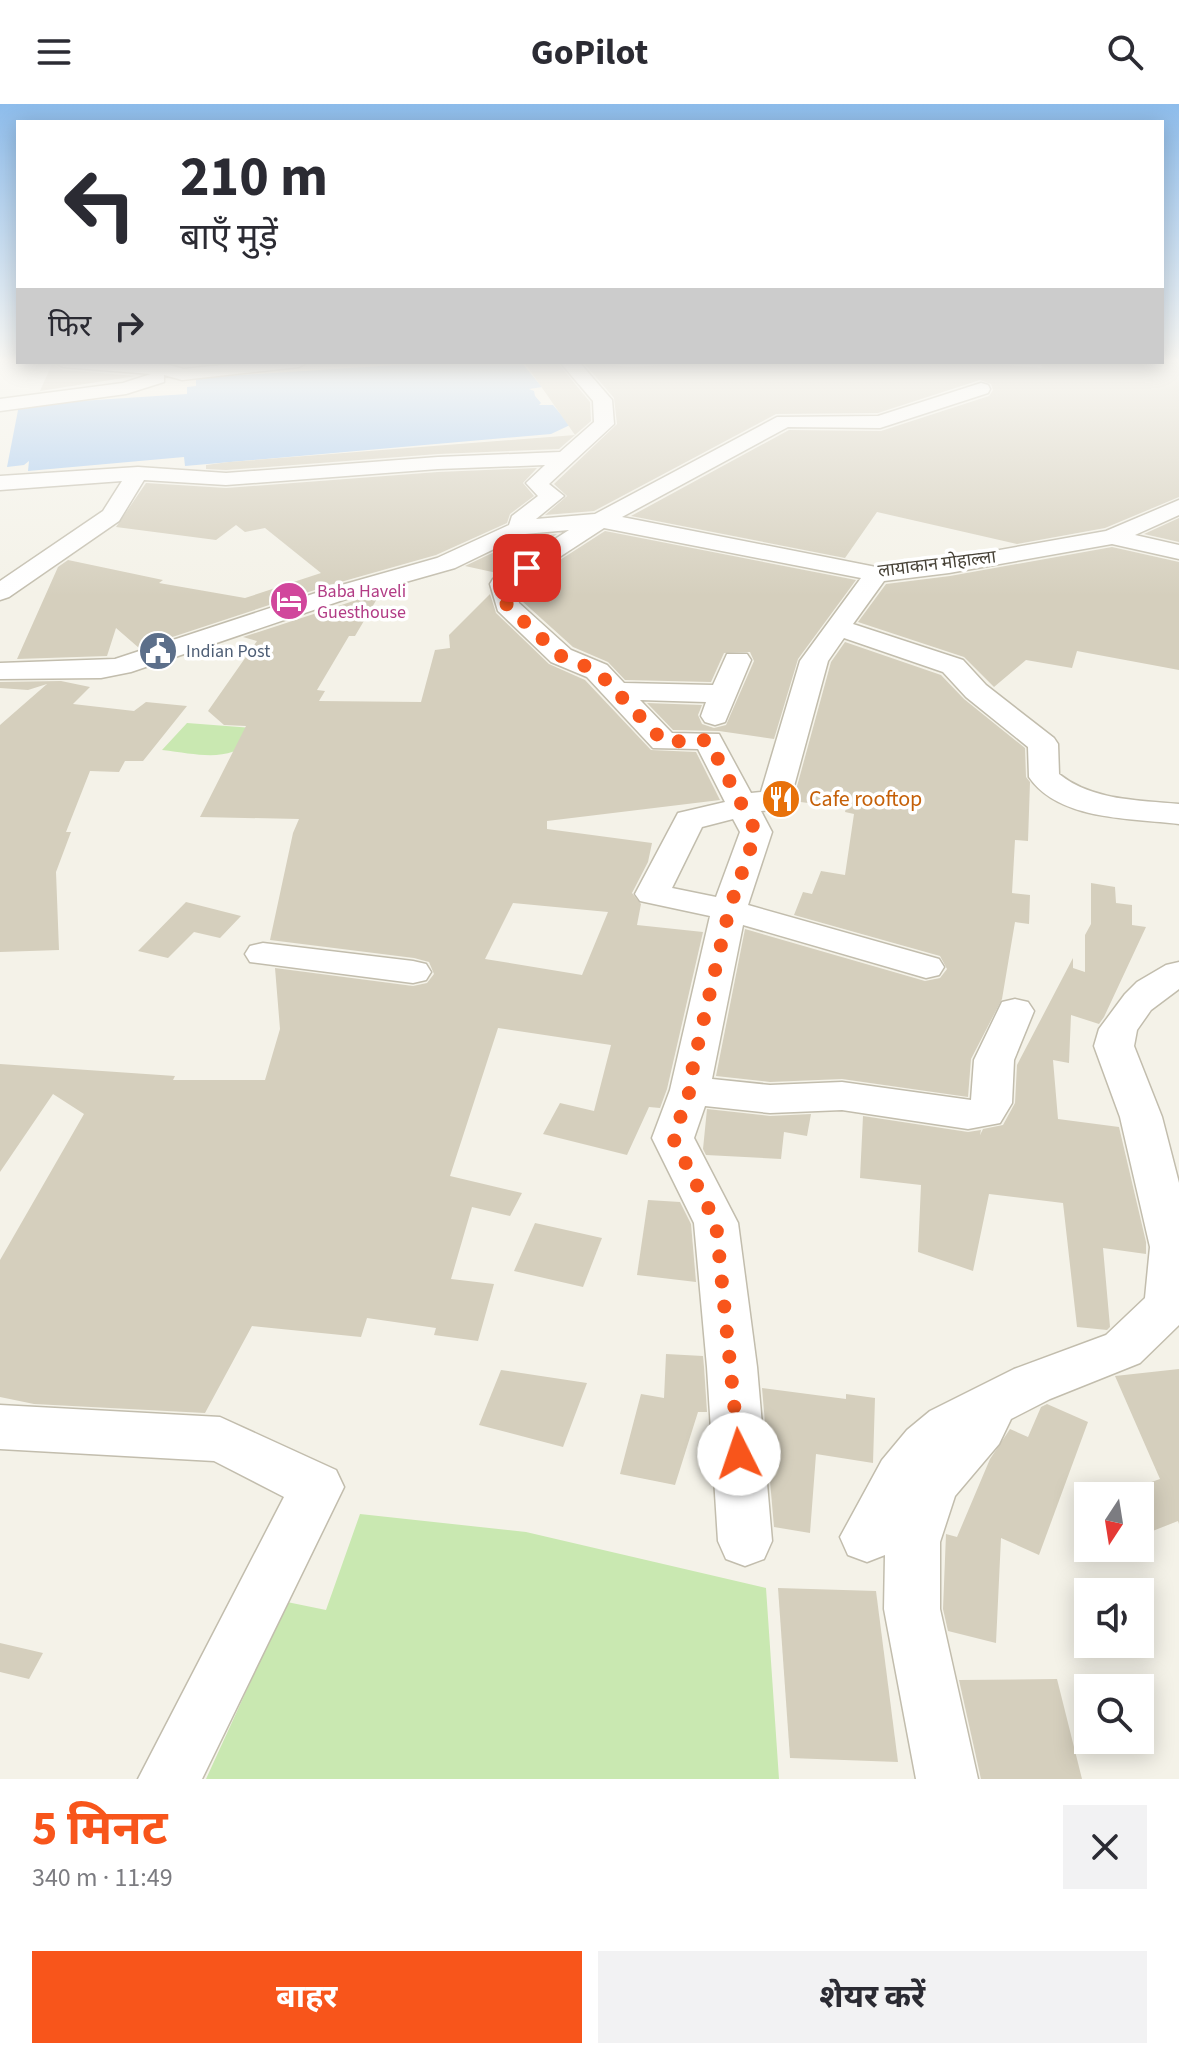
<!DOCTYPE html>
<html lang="hi">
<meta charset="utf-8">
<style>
body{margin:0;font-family:"Source Sans 3","Noto Sans Devanagari",sans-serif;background:#f2f2f3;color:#2b2b33;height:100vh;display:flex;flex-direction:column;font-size:30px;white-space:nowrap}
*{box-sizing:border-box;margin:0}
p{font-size:26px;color:#7c7c81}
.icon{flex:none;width:44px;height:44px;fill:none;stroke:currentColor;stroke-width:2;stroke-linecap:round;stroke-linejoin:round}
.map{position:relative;height:1675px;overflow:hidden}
.panel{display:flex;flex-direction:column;background:#fff;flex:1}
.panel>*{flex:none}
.hud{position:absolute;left:16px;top:16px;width:1148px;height:244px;border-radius:0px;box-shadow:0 4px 20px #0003;background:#fff;color:#2b2b33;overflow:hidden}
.needle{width:52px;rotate:192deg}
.buttons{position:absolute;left:1074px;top:1378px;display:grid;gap:16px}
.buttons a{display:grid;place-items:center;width:80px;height:80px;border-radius:0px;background:#fff;box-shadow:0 4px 20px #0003;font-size:40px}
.pin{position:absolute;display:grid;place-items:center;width:68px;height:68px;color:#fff;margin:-34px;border-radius:16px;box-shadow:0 4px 12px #0006}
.me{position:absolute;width:88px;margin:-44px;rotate:356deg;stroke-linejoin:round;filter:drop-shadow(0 0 6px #0008)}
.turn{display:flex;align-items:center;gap:28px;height:168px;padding:0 32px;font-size:36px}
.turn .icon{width:104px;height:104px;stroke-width:2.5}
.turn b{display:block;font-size:56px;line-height:68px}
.then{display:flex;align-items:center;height:76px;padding:0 32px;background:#0003;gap:16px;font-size:30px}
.round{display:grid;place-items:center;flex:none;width:84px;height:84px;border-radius:0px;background:#f2f2f3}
.overview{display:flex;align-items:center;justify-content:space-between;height:136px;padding:0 32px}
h1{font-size:48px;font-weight:700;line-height:60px;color:#f8551b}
.button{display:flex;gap:16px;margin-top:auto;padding:16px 32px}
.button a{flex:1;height:92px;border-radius:0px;background:#f8551b;color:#fff;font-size:32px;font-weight:700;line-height:92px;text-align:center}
.button a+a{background:#f2f2f3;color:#2b2b33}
header{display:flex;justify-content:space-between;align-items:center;height:104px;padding:0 32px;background:#fff;font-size:36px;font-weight:700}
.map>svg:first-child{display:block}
</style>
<header><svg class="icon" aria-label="menu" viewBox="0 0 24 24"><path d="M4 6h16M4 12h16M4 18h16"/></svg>GoPilot<svg class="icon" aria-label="search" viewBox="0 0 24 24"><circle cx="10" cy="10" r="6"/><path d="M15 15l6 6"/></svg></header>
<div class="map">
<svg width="1179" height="1675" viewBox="0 0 1179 1675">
<rect width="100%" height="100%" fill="#f4f2e8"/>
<!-- green -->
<g fill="#c9e8b1">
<path d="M 187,619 L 265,625 C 233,661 205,651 162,646 Z"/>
<polygon points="360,1410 526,1428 766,1484 779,1675 206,1675 287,1498 326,1506"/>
</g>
<!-- water -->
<polygon fill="#a5c9f0" points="442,258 521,258 542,283 529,285 534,287 535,292 541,299 539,301 553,301 570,321 551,330 185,362 184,353 28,367 29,357 24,361 7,363 19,301 187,290 187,283 196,282 196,274"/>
<!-- building -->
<g fill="#d5cfbd" fill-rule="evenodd">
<polygon points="524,258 557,258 590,298 591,317 559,345 438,350 226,366 206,365 206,361 229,358 575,331"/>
<polygon points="583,258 631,263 713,258 972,258 1042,264 1041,258 1179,258 1179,393 1105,424 1017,440 877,408 845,454 631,412 789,326 881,327 989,292 993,286 991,280 980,276 878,309 776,310 594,407 545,411 567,392 554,380 617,320 614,294"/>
<polygon points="52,260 63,266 136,272 40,287"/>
<polygon points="537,364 523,379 534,392 510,410 507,419 436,451 330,481 139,544 116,524 107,552 17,555 58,463 68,456 163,476 159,479 245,494 321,469 265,424 245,428 236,421 216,436 116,423 146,379 226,384 438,368"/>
<polygon points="1179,414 1179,438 1144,430"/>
<polygon points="605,427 856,476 798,555 774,635 719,627 673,626 647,599 702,601 698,611 702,620 714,624 726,621 754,557 750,548 724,549 711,578 625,576 608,558 573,543 522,497 518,483"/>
<polygon points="557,430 497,469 465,462 526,433"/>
<polygon points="1112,443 1179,458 1179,566 1077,547 1072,564 1026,556 994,583 964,553 858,518 886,480 950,472"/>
<path d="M 381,488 L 355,532 L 349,532 L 317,586 L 325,587 L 319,597 L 421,598 L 435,546 L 450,544 L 449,531 L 490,490 L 496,509 L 549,560 L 585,576 L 651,646 L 696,648 L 720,696 L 547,717 L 547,725 L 652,739 L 648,758 L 632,789 L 641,800 L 637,821 L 703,828 L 667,985 L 660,1004 L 649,1003 L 627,1051 L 543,1030 L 560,999 L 594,1007 L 611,941 L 498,924 L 450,1072 L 522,1089 L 510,1112 L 472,1103 L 451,1175 L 494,1180 L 478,1237 L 434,1231 L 436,1224 L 367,1214 L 361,1233 L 252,1222 L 205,1309 L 34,1300 L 0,1293 L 0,1156 L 84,1010 L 53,990 L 0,1068 L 0,960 L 175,972 L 173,976 L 265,976 L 280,925 L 275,864 L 413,882 L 427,879 L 434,870 L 429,858 L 414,854 L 270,836 L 293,729 L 299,715 L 200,713 L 246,622 L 224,621 L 208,607 L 257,537 L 243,533 ZM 513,799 L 608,808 L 582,871 L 485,855 Z"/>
<polygon points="845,538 941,571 964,595 1025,644 1026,673 1030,678 1028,737 1015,736 1012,789 1030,791 1029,820 1015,818 1002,895 971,955 968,993 842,975 770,978 716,972 745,825 925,877 940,874 947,865 940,852 794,811 803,788 812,790 821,767 845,771 854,710 845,708 846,704 793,697 831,558"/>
<polygon points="61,577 90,583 73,600 134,607 146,598 187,602 143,657 125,657 119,668 90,667 66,728 71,728 56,768 59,846 0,848 0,621 47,580 28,586 0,584 0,578"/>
<polygon points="1091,779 1115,783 1116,799 1132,801 1132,821 1146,823 1104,913 1099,920 1071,911 1069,959 1053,956 1058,1015 1119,1023 1146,1138 1146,1150 1103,1144 1110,1223 1107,1226 1077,1223 1063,1099 989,1090 973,1167 918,1148 921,1081 860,1074 863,1012 968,1028 981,1026 980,1031 983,1025 1003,1021 1015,999 1017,961 1073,854 1073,864 1085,868 1085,831 1091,820"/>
<polygon points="186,798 241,812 220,834 194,828 168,854 138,847"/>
<polygon points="707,1005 770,1012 811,1010 807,1032 784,1028 781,1055 706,1051 703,1045"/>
<polygon points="648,1096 680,1098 691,1120 696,1178 637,1171"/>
<polygon points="535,1119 602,1134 583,1183 514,1167"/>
<polygon points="666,1250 703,1252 704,1263 707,1308 698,1308 675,1381 620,1370 641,1290 664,1294"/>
<polygon points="1179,1265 1179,1420 1178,1417 1140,1432 1140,1382 1160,1375 1115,1272"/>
<polygon points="501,1266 587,1279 563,1343 479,1321"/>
<polygon points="762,1284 846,1295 846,1290 875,1294 873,1359 816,1350 810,1429 774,1423"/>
<polygon points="1047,1300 1088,1318 1039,1451 1001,1434 996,1539 948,1527 943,1505 946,1430 957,1433 990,1355 1010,1325 1028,1333 1041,1303"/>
<polygon points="778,1484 876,1487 898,1658 790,1654"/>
<polygon points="0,1539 43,1549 29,1575 0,1568"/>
<polygon points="1057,1575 1082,1675 981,1675 959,1576"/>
</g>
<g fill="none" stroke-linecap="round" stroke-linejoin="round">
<defs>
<g id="street">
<polygon points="54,258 135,258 169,261 184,265 250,258 308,258 299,263 182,276 164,271 164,278 126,290 0,307 0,295 123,279 151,270 63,263"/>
<path d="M 560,258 L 579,258 L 612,296 L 614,320 L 549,380 L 564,392 L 536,415 L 595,410 L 777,313 L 878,312 L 981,279 L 988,281 L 990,285 L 988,289 L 880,324 L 788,323 L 622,413 L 876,463 L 949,455 L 1106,427 L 1179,396 L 1179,411 L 1135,431 L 1179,441 L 1179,455 L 1112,440 L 949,469 L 884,477 L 853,520 L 963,556 L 986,581 L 1054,634 L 1058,640 L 1059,670 C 1093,697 1138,696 1179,700 L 1179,720 C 1132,714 1059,717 1029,673 L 1028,643 L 966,593 L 943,568 L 844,534 L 828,557 L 790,697 L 785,704 L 761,707 L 772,728 L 748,801 L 939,855 L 944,863 L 939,871 L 926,874 L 743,821 L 712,975 L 770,981 L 842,978 L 971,996 L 974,956 L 1002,898 L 1015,895 L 1028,898 L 1034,907 L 1014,956 L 1012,999 L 1000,1019 L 968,1025 L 842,1006 L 770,1009 L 705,1002 L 694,1034 L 738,1119 L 757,1263 L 772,1437 L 764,1455 L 745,1462 L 726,1455 L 718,1437 L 707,1263 L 694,1119 L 652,1034 L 670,986 L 710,812 L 640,797 L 635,790 L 678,709 L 725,698 L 698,645 L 653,644 L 587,573 L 551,558 L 498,507 L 490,480 L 493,475 L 569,426 L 525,430 L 455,464 L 349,494 L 131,568 L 101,574 L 0,575 L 0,559 L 115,555 L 331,484 L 437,454 L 509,421 L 512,412 L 538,392 L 526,379 L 545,361 L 438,365 L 226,381 L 144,376 L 119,417 L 9,493 L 0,496 L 0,477 L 103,407 L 122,377 L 0,386 L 0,372 L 138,363 L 226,369 L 438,353 L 560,348 L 594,318 L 593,297 ZM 604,424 L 861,474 L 800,557 L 761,688 L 751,689 L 719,630 L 672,629 L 640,596 L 706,598 L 701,612 L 705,618 L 715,621 L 725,618 L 751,556 L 747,550 L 727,550 L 713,581 L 624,579 L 607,561 L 571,546 L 519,499 L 515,482 ZM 733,715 L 740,728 L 716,793 L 672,784 L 702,723 Z"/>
<polygon points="263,839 413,857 426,860 431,868 426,876 413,879 250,858 245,850 250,842"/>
<polygon points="1179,858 1179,885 1151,906 1137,926 1134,942 1162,1013 1179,1079 1179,1221 1140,1259 1050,1295 1011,1315 999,1340 955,1392 940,1438 940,1505 978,1675 916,1675 884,1505 885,1451 867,1458 848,1451 840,1433 882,1356 907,1326 930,1307 1014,1265 1106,1231 1145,1194 1150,1143 1120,1013 1094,942 1099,925 1125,890 1137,878 1166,861"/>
<polygon points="0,1301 220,1313 336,1366 344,1383 202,1675 138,1675 284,1393 214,1357 0,1345"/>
</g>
</defs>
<!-- street casing -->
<use href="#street" stroke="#c2bdad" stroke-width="3"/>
<!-- street -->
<use href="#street" fill="#fff" fill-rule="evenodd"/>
</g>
<!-- sky -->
<linearGradient id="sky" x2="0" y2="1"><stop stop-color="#8dbceb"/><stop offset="0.52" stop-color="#faf9f5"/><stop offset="1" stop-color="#faf9f5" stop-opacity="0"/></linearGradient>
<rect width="1179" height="492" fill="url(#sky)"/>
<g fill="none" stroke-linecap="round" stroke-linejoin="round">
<!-- route -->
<polyline stroke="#f8551b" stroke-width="14" stroke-dasharray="0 25.2" points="527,464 502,480 507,502 561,552 597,567 664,638 708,636 756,728 729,806 693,962 690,986 673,1034 716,1119 739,1350"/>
</g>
<!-- icons -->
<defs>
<symbol id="hotel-disc" viewBox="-11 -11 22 22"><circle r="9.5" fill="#d1479c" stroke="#fff"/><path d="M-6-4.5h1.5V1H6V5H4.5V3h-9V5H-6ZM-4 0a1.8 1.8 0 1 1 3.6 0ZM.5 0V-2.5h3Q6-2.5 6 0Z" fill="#fff"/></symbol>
<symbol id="civic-disc" viewBox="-11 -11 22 22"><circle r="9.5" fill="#5c6f8a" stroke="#fff"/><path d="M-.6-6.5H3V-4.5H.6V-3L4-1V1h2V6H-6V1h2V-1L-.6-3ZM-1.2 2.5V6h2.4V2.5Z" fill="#fff"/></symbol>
<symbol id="restaurant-disc" viewBox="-11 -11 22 22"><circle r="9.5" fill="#e8710a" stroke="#fff"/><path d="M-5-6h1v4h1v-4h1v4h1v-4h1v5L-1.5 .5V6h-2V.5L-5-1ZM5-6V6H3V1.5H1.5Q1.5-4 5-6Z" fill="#fff"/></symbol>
</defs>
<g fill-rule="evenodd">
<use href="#hotel-disc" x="267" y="475" width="44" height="44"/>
<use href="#civic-disc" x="136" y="525" width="44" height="44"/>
<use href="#restaurant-disc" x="759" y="673" width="44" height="44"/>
</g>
<g text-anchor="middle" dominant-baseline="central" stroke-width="7" stroke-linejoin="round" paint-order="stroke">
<!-- far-street labels -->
<g font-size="18" fill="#474237" stroke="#fff">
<text transform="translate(937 460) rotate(-7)">लायाकान मोहाल्ला</text>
</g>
<!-- far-hotel labels -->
<g font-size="18" fill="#b23c85" stroke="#fff" text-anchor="start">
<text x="317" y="487">Baba Haveli<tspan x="317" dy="21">Guesthouse</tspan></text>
</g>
<!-- far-service labels -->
<g font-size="18" fill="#4e5e75" stroke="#fff" text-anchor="start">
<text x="186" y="547">Indian Post</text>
</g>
<!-- food labels -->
<g font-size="22" fill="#c56008" stroke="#fff" text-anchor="start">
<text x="809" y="695">Cafe rooftop</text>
</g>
</g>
</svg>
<div class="buttons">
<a><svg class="needle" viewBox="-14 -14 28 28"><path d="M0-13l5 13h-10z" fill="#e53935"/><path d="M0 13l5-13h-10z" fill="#7c7c81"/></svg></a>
<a><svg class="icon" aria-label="sound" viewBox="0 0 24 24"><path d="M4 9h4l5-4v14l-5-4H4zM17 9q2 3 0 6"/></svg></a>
<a><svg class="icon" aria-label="search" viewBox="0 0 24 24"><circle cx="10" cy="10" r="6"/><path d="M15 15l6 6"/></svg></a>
</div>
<div class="pin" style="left:527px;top:464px;background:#d93025"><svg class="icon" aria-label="arrive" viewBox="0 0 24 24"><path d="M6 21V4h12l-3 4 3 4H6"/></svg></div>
<svg class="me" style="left:739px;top:1350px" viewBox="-20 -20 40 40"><circle r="19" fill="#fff"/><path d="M0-13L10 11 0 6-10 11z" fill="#f8551b"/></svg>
<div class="hud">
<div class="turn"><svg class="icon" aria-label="left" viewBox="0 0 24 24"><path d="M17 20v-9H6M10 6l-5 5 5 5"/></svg><div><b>210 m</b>बाएँ मुड़ें</div></div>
<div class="then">फिर<svg class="icon" aria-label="right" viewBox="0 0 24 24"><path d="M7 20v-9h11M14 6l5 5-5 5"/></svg></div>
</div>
</div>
<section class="panel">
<div class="overview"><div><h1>5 मिनट</h1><p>340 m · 11:49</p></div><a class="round"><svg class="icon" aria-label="close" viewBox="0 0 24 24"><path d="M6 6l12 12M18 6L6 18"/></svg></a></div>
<div class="button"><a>बाहर</a><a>शेयर करें</a></div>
</section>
